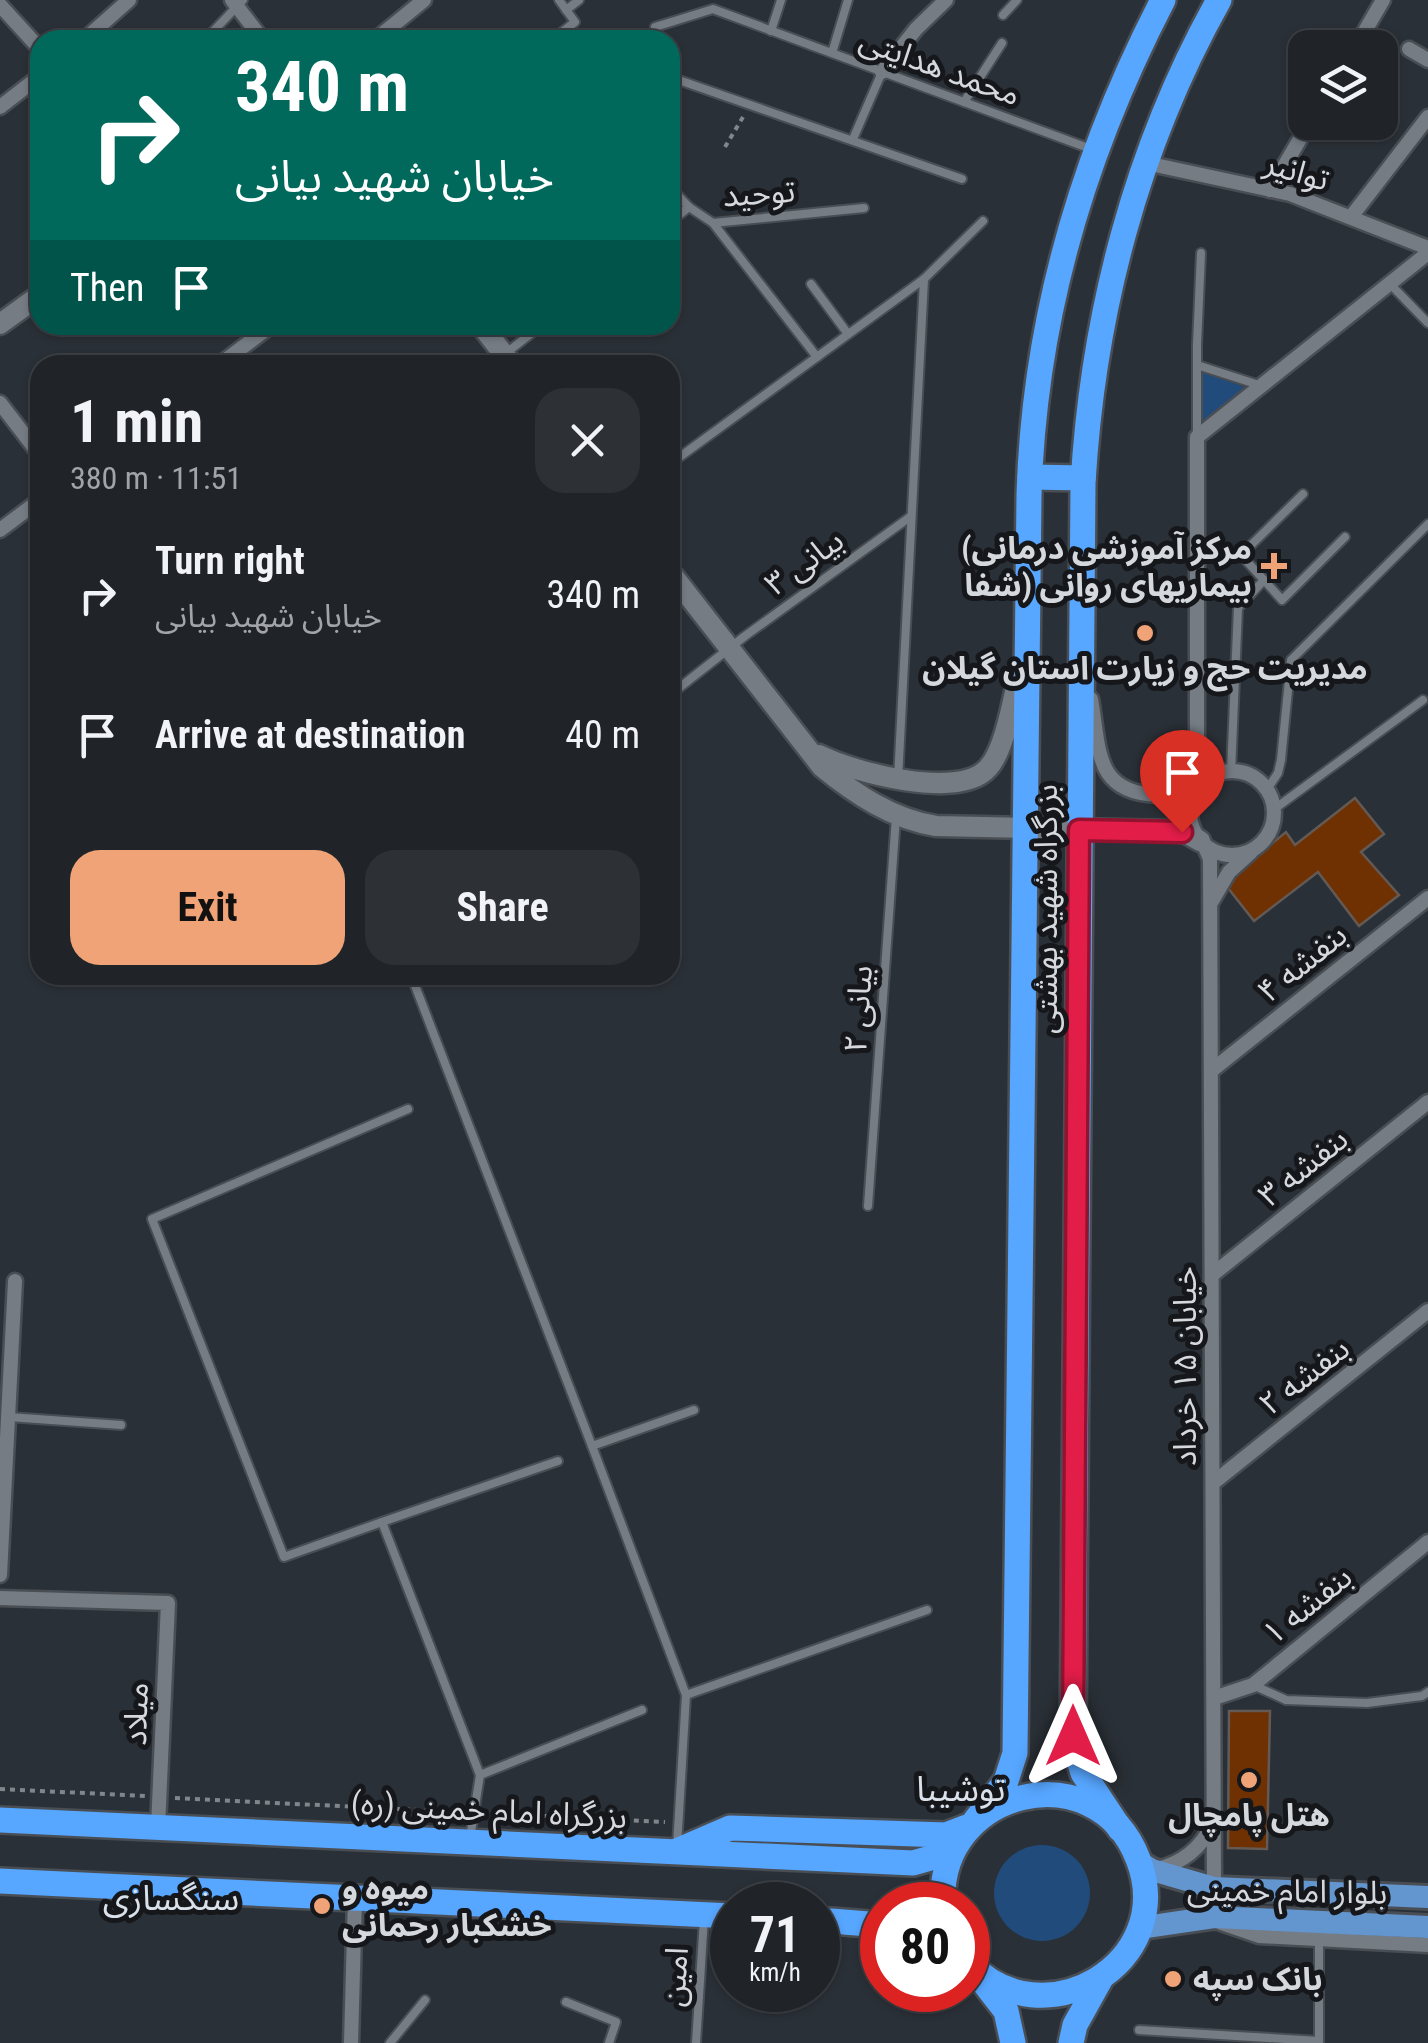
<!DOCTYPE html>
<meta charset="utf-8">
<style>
body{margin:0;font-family:"Roboto Condensed","Noto Sans Arabic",sans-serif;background:#2d3035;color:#f1f3f6;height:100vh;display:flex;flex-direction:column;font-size:38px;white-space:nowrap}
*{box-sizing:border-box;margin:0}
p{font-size:32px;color:#a2a4a8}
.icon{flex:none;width:55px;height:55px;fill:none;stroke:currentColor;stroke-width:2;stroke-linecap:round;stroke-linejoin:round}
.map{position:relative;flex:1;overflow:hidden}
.details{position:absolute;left:30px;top:355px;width:650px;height:630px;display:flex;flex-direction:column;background:#202429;border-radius:30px;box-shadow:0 2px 8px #0004,0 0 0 2px #3d4146}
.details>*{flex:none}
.hud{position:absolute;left:30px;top:30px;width:650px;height:305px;border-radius:30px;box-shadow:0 2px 8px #0004,0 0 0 2px #3d4146;background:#00695c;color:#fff;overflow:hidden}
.controls{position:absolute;left:1288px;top:30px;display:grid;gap:20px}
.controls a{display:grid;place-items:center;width:110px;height:110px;border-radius:20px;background:#202429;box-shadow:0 2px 8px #0004,0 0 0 2px #3d4146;font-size:50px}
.speed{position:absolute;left:710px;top:1882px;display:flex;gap:20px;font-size:50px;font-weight:700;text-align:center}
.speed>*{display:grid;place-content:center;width:130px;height:130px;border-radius:50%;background:#202429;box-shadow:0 2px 8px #0004,0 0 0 2px #3d4146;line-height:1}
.speed small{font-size:25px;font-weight:400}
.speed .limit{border:15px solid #d22;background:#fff;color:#111}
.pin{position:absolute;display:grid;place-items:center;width:85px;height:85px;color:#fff;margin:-102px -42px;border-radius:50% 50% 50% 0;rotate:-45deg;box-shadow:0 0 10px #0007}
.pin .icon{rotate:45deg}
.me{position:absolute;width:110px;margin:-55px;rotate:0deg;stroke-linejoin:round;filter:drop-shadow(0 0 8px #0008)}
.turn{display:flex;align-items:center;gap:35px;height:210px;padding:0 40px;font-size:45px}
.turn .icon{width:130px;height:130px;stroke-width:2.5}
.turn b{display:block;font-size:70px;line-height:85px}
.then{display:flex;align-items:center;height:95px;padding:0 40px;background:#0003;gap:20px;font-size:38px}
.round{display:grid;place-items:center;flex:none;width:105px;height:105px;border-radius:30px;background:#2d3035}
.summary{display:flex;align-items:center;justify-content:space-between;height:170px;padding:0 40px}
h1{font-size:60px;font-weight:700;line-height:75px}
.button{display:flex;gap:20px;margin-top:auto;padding:20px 40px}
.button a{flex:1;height:115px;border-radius:30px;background:#efa377;color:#111;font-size:40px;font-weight:700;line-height:115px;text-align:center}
.button a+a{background:#2d3035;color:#f1f3f6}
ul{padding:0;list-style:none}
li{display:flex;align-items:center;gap:30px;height:140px;padding:0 40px}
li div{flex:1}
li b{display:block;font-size:38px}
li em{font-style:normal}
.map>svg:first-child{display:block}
</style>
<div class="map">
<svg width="1428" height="2043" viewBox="0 0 1428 2043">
<rect width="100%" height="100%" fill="#2a3037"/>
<!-- green -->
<g fill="#214b7a">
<polygon points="1202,372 1245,387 1202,425"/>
<circle cx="1042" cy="1893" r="48"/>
</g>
<!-- building -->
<g fill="#6f3101" stroke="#635a55" stroke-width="2.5">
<polygon points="1355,798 1384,834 1361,852 1399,895 1359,926 1318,872 1254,921 1224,883 1286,832 1295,845"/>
<polygon points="1229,1711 1270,1711 1267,1849 1228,1848"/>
</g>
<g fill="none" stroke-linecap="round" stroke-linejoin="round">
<defs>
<g id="lane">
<polyline points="566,10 579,0"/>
<polyline points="1003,15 1017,0"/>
<polyline points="655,27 713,9 1091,149"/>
<polyline points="771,31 781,0"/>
<polyline points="205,40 243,0"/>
<polyline points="552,40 575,22 559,0"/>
<polyline points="832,53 848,0"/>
<polyline points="670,77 962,179"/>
<polyline points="964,102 1002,43"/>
<polyline points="853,139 882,72"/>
<polyline points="670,187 689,207 713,223 864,208"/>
<polyline points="670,222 689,207"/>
<polyline points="713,223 817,357"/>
<polyline points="811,284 848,334"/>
<polyline points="1390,284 1428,323"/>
<polyline points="506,353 542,325"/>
<polyline points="1197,365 1262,386"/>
<polyline points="1197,434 1197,345 1201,253"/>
<polyline points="670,464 924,279 983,221"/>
<polyline points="1264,580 1282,600 1345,537"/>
<polyline points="670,695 745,636 910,517"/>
<polyline points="1231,772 1238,608 1264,580 1241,555 1303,494"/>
<polyline points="898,779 924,279"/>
<polyline points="1266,791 1278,773 1281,760 1291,660 1428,524"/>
<polyline points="1273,810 1423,700"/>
<polyline points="411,975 592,1446"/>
<polyline points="868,1206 896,817"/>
<polyline points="9,1417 121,1425"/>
<polyline points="382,1522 284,1557 152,1219 408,1109"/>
<polyline points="1253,1685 1286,1700 1367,1703 1422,1696 1428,1692"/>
<polyline points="686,1695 592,1446 694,1410"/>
<polyline points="480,1775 382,1522 558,1461"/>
<polyline points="470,1838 480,1775 642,1710"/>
<polyline points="677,1847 686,1695 927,1610"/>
<polyline points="1319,1938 1319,2043"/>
<polyline points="566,2002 616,2022 609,2043"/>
<polyline points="1139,2030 1319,2041"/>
<polyline points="390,2043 425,2000"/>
<polyline points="696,2043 704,1919"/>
</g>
<g id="street">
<polyline points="232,0 263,40"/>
<polyline points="0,5 40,49"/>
<polyline points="84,40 129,0"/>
<polyline points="375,40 424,0"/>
<polyline points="1355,48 1383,0"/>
<polyline points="1409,49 1428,60"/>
<polyline points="882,72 916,29 946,0"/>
<polyline points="0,107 40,76"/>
<polyline points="1146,163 1290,194 1428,248"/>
<polyline points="1270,190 1310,122"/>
<polyline points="1351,217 1428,117"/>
<polyline points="219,365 272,325"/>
<polyline points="491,365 504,355"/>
<polyline points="0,403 40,455"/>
<polyline points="0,530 40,500"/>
<path d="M 1091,699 C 1100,750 1094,793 1158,795 C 1171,795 1184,798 1196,792"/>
<circle cx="1232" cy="813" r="42"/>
<polyline points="1197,790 1197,437 1428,253"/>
<polyline points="1204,845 1210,859 1214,1888"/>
<polyline points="1212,901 1229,872 1251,852"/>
<polyline points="1211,1071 1428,898"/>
<polyline points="1212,1275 1428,1102"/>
<polyline points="1213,1483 1428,1311"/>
<polyline points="0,1575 15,1281"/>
<polyline points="0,1598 168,1603 158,1827"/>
<polyline points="1214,1698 1253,1685 1428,1542"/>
<path d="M 1157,1869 C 1182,1863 1201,1848 1212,1825"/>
<polyline points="1221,1923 1259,1936 1428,1945"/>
<polyline points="351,2043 355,1898"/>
</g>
<g id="secondary">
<polyline points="0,324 40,295"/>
<polyline points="481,325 512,365"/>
<path d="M 670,572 L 822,767 C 855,794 892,819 936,826 L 1173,831 L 1186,833 L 1200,841"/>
<path d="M 819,755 C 853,772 959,801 988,768 C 1006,749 1014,692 1021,666"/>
</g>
<g id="primary">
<polyline points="1139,1862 1152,1870 1214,1888 1428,1897"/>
<polyline points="1139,1928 1214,1917 1428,1927"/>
</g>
<g id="highway">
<polyline points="1030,477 1083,478"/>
<polyline points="0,1820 913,1863 934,1857 965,1832"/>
<path d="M 975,1821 L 1006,1781 L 1015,1753 L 1029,495 C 1034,321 1083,154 1163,0"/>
<path d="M 1120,1829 L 1083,1773 L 1073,1742 L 1083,483 C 1093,314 1136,148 1219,0"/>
<polyline points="679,1850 730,1828 946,1835 967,1827"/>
<polyline points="0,1881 732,1916"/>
<path d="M 943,1905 C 936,1789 1096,1750 1138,1859 C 1179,1963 1042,2043 968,1962"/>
<polyline points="818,1920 882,1925"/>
<polyline points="982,1980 1006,2011 1013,2043"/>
<polyline points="1071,2043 1075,2025 1100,1980"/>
</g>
</defs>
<!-- lane casing -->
<use href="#lane" stroke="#494e54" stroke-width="12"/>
<!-- street casing -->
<use href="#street" stroke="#494e54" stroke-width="19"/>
<!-- secondary casing -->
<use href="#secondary" stroke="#494e54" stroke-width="25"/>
<!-- primary casing -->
<use href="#primary" stroke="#494e54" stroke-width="28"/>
<!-- highway casing -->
<use href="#highway" stroke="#494e54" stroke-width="30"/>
<!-- path -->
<g stroke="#81868c" stroke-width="4" stroke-dasharray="5 5" stroke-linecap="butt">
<polyline points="725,147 743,117"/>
<polyline points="0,1789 145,1796"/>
<polyline points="175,1798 460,1812"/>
<polyline points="484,1813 665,1822"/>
</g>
<!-- lane -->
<use href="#lane" stroke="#757c84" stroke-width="8"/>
<!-- street -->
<use href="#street" stroke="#757c84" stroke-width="14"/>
<!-- secondary -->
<use href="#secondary" stroke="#757c84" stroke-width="20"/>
<!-- primary -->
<use href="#primary" stroke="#6395ce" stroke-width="22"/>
<!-- highway -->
<use href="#highway" stroke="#57a6ff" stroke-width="25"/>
</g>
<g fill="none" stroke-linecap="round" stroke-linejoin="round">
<defs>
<polyline id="route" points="1073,1736 1079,830 1182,832"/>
</defs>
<!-- route casing -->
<use href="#route" stroke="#92132f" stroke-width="25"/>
<!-- route -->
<use href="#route" stroke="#e11d48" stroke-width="18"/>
</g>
<!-- markers -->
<g fill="#efa377" stroke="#15171b" stroke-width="4">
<path d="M1269 551h10v10h10v10h-10v10h-10v-10h-10v-10h10z"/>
<circle cx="1145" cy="633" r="10"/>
<circle cx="1249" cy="1780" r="10"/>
<circle cx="322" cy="1906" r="10"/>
<circle cx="1173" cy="1979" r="10"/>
</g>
<g text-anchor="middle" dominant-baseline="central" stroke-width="10" stroke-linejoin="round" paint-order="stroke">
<!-- street labels -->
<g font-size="32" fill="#d5d9de" stroke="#15171b">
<text transform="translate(940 67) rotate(20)">محمد هدایتی</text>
<text transform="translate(1297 171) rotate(17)">توانیر</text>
<text transform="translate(759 193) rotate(-4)">توحید</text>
<text transform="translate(804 562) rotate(-36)">بیانی ۳</text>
<text transform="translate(1046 909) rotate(-90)">بزرگراه شهید بهشتی</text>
<text transform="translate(1302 963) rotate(-39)">بنفشه ۴</text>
<text transform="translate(858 1009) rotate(-86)">بیانی ۲</text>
<text transform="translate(1303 1167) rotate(-39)">بنفشه ۳</text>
<text transform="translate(1185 1366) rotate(-90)">خیابان ۱۵ خرداد</text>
<text transform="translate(1304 1376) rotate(-38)">بنفشه ۲</text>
<text transform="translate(1307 1605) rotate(-39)">بنفشه ۱</text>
<text transform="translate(136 1714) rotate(-88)">میلاد</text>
<text transform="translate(489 1810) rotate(3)">بزرگراه امام خمینی (ره)</text>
<text transform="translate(1287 1891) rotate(1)">بلوار امام خمینی</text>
<text transform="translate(675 1977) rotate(-86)">امین</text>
</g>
<!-- poi labels -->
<g font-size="32" font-weight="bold" fill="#d5d9de" stroke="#15171b">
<text x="1252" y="548" text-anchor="end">(مرکز آموزشی درمانی<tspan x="1252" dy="37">بیماریهای روانی (شفا</tspan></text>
<text x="1145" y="668">مدیریت حج و زیارت استان گیلان</text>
<text x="1249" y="1815">هتل پامچال</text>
<text x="342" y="1888" text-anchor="start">میوه و<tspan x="342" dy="37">خشکبار رحمانی</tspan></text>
<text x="1193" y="1979" text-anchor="start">بانک سپه</text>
</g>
<!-- neighbourhood labels -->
<g font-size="35" fill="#dae1ea" stroke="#15171b">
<text x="961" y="1789">توشیبا</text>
<text x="171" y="1898">سنگسازی</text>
</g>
</g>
</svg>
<div class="controls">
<a><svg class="icon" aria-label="layers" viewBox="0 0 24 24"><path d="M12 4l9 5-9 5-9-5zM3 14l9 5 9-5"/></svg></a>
</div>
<div class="speed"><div>71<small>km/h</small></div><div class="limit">80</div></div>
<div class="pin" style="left:1182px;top:832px;background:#d93025"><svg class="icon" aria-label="arrive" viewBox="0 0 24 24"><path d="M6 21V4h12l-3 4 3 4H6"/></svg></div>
<svg class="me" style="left:1073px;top:1736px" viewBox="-20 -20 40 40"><path d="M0-17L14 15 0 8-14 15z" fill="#e11d48" stroke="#fff" stroke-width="4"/></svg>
<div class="hud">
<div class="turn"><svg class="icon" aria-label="right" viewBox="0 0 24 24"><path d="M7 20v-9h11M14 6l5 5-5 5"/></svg><div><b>340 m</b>خیابان شهید بیانی</div></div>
<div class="then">Then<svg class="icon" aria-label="arrive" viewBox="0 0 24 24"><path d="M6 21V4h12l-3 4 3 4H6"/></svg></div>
</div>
<section class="details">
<div class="summary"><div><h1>1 min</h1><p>380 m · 11:51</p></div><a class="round"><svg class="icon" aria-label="close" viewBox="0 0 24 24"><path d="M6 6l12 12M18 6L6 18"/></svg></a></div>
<ul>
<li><svg class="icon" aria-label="right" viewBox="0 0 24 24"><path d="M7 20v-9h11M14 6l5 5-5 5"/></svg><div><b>Turn right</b><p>خیابان شهید بیانی</p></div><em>340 m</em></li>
<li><svg class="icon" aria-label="arrive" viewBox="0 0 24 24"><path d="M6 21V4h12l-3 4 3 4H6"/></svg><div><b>Arrive at destination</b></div><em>40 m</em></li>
</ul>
<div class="button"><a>Exit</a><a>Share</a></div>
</section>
</div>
